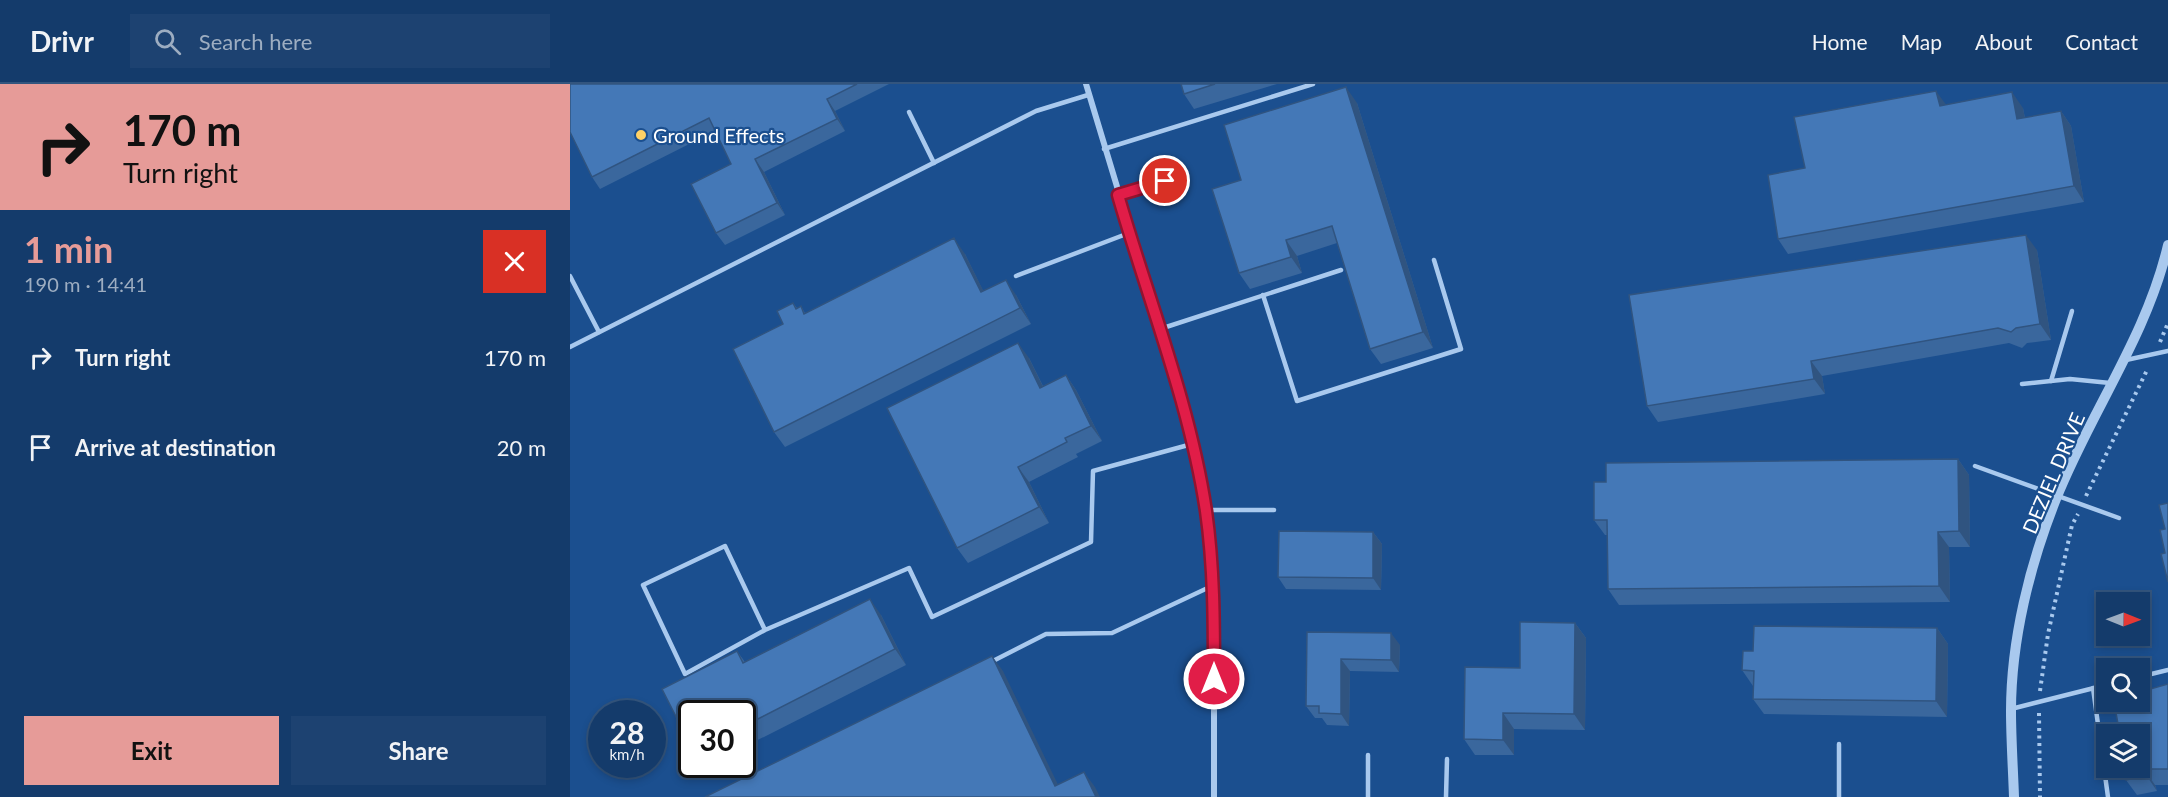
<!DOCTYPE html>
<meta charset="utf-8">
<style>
body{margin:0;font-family:Lato,sans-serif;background:#1d4271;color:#f1f3f6;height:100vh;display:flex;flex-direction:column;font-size:22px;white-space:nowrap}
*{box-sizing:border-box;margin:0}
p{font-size:20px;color:#9dadc1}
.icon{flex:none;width:33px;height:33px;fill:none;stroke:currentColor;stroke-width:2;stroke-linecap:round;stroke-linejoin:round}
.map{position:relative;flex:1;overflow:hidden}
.side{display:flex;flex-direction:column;background:#143b6b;width:570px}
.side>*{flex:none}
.banner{background:#e69b98;color:#111;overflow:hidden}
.needle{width:39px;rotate:91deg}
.tools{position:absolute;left:1526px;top:508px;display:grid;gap:12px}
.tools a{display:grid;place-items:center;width:54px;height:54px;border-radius:0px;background:#143b6b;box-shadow:0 3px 9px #0003,0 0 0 2px #33557e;font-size:30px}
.speed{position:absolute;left:18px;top:616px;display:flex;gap:12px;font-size:30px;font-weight:700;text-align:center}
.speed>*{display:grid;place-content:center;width:78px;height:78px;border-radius:50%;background:#143b6b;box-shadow:0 3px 9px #0003,0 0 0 2px #33557e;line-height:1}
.speed small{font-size:15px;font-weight:400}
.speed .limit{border:3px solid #111;border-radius:9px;background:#fff;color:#111}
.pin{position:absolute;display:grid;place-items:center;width:51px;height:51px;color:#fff;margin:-26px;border:3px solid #fff;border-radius:50%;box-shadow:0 2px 6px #0007}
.me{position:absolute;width:66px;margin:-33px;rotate:0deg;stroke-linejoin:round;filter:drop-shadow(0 0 4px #0008)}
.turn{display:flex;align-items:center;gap:21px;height:126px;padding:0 24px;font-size:27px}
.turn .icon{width:78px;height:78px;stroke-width:2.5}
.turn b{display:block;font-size:42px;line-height:51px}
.round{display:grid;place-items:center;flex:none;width:63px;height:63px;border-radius:0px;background:#1d4271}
.head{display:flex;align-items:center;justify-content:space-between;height:102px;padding:0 24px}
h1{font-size:36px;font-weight:700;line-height:45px;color:#e69b98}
.cta{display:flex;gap:12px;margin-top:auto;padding:12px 24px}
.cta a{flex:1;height:69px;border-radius:0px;background:#e69b98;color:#111;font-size:24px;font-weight:700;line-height:69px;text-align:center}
.cta a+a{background:#1d4271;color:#f1f3f6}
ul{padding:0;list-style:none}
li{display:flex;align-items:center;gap:18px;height:90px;padding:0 24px}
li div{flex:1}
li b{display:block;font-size:22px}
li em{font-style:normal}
header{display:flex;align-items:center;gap:36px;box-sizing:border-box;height:84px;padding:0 30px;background:#143b6b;border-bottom:2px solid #33557e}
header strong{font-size:28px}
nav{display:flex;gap:33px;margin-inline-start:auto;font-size:21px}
.search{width:420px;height:54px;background:#1d4271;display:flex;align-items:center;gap:15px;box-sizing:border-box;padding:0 21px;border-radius:0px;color:#9dadc1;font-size:22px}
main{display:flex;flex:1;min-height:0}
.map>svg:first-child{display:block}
</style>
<header>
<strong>Drivr</strong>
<div class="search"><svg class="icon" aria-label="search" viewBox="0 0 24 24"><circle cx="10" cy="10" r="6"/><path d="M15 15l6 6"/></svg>Search here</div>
<nav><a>Home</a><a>Map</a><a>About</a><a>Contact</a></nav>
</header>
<main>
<section class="side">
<div class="banner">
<div class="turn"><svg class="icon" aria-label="right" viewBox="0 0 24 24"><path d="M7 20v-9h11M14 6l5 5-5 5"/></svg><div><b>170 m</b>Turn right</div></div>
</div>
<div class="head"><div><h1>1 min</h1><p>190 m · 14:41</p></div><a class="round" style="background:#d93025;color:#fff"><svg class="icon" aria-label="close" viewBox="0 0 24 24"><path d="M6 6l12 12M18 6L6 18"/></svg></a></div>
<ul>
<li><svg class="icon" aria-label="right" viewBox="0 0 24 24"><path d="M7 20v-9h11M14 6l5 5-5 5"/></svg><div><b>Turn right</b></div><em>170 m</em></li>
<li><svg class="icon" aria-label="arrive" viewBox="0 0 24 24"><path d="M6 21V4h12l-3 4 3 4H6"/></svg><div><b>Arrive at destination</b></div><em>20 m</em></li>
</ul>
<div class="cta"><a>Exit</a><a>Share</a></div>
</section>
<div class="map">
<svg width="1598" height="713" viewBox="0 0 1598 713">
<rect width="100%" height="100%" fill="#1b4f8f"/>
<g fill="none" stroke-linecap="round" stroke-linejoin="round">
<!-- path -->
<g stroke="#a9c9ee" stroke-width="4" stroke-dasharray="3 4.5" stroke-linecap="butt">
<polyline points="1590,258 1598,239"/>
<polyline points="1516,412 1578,284"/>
<polyline points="1470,607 1478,550 1502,441 1508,430"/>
<polyline points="1469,629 1470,713"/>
</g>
<!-- service -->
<g stroke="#a9c9ee" stroke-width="4.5">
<polyline points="339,28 364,79"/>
<polyline points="534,65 743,0"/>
<polyline points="548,111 595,97"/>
<polyline points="0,192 29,248"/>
<polyline points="446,192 559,149"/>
<polyline points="693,211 727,317 891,265 864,176"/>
<polyline points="590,245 771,186"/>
<polyline points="0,263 466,27 518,11"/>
<polyline points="1556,276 1598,267"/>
<polyline points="1481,297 1502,227"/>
<polyline points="1452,300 1500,295 1540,299"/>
<polyline points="1405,382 1549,434"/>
<polyline points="636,426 704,426"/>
<polyline points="195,546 155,462 73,501 115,590 195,546 339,484 362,533 521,458 523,387 622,360"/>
<polyline points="421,578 476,550 542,549 644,501"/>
<polyline points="1569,593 1598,586"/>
<polyline points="1523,604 1538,713"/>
<polyline points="1441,625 1536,601"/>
<polyline points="798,713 798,671"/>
<polyline points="876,713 877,675"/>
<polyline points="1269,713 1269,660"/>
</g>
<!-- minor -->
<polyline stroke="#a9c9ee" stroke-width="6" points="516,0 590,245 622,360 636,426 644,501 644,713"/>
<!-- tertiary -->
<path stroke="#a9c9ee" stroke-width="10" d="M 1444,713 C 1443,684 1441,655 1441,627 C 1441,556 1460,480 1486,415 C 1520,329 1577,252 1598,161"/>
</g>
<!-- wall -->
<g fill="#3a679d">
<polygon points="0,0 319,0 265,27 275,47 194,88 215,131 155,161 146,149 161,80 145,47 30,105 22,93"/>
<polygon points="611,0 707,0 624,25 614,10"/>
<polygon points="787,19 863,264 811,280 800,265 767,159 727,172 732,189 680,205 669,189 671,96"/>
<polygon points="1376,21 1453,24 1455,34 1491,27 1501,42 1514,118 1218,170 1208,155 1235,84"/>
<polygon points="1467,166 1481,256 1457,259 1452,264 1439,259 1252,292 1255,310 1088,338 1077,322"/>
<polygon points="395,170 413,207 446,211 461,240 215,363 204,348 213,240 223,219 227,224 231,222 235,229"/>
<polygon points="459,274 473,302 496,291 506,306 532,357 506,370 508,373 459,398 479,439 398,479 387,464"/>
<polygon points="1388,375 1399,391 1400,463 1379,463 1380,518 1049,521 1038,505 1037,451 1035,451 1024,436 1036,398"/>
<polygon points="803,448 812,460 811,506 716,505 708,493"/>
<polygon points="311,531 336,581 172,664 172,630 167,567 175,578"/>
<polygon points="1005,539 1016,554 1015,646 944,645 944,671 905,671 894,655 950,584"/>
<polygon points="1367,544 1378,560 1377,633 1194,630 1183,615 1183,602 1172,586 1183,567"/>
<polygon points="737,548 830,561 829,588 780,587 779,642 757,641 752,634 745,634 736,622"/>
<polygon points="1598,600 1598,701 1585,701 1587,707 1567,711 1556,696 1570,608"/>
</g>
<!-- shaded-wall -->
<g fill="#305480">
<polygon points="776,3 787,19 863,264 853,248"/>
<polygon points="1366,7 1377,22 1370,22"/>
<polygon points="1442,8 1453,24 1458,51 1447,35"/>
<polygon points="257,15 265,27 275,47 267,35"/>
<polygon points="1491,27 1501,42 1514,118 1504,102"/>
<polygon points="185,75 194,88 215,131 207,119"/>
<polygon points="1456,151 1467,166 1481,256 1470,240"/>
<polygon points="384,154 395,170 422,224 411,208"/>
<polygon points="716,156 727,172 732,189 721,173"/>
<polygon points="436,196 446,211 461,240 450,224"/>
<polygon points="448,259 459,274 481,319 470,304"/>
<polygon points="1241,277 1252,292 1255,310 1244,295"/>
<polygon points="496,291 506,306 532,357 521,342"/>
<polygon points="1388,375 1399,391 1400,463 1389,447"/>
<polygon points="448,383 459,398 479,439 469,423"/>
<polygon points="803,448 812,460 811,506 803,494"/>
<polygon points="1368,448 1379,463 1380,518 1369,502"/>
<polygon points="300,515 311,531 336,581 325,565"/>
<polygon points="1005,539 1016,554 1015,646 1004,630"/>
<polygon points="1367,544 1378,560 1377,633 1366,617"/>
<polygon points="821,549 830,561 829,588 821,576"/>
<polygon points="422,572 433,587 494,713 485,702"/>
<polygon points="771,575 780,587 779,642 771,630"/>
<polygon points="933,629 944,645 944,671 933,656"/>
<polygon points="1574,685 1585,701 1587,707 1576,691"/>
<polygon points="514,688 525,703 530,713 526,713"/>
</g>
<!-- building -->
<g fill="#4478b7" stroke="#305480" stroke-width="1.5">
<polygon points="0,0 287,0 257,15 267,35 185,75 207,119 146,149 121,100 161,80 139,34 22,93 0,48"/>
<polygon points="611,0 645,0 614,10"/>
<polygon points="776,3 853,248 800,265 762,142 716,156 721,173 669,189 642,105 671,96 654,41"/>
<polygon points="1366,7 1370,22 1442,8 1447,35 1491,27 1504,102 1208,155 1198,91 1235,84 1224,33"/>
<polygon points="1456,151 1470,240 1446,244 1441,248 1428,244 1241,277 1244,295 1077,322 1059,211"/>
<polygon points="384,154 411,208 436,196 450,224 204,348 163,265 213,240 207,227 223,219 226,225 231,222 234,230"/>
<polygon points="448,259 470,304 496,291 521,342 495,354 497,358 448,383 469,423 387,464 317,324"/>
<polygon points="1388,375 1389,447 1368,448 1369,502 1038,505 1037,436 1024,436 1024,398 1036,398 1036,379"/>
<polygon points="1598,419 1598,498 1591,470 1595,469 1590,446 1595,445 1589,421"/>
<polygon points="709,447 803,448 803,494 708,493"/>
<polygon points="300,515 325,565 172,643 172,630 122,630 122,664 92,605 167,567 173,579"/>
<polygon points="950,538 1005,539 1004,630 933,629 933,656 894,655 895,583 950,584"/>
<polygon points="1184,542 1367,544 1366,617 1183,615 1184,587 1172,586 1173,567 1183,567"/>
<polygon points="737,548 821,549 821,576 771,575 771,630 749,629 749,622 736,622"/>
<polygon points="422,572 485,702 514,688 526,713 135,713"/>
<polygon points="1598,600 1598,685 1574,685 1576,691 1556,696 1553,684 1569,684 1569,651 1550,651 1544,618 1569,618 1569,607 1570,608"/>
</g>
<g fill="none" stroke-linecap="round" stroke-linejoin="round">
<defs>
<path id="route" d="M 595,97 L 548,111 C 578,215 620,320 636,427 C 644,483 644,539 644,595"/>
</defs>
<!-- route casing -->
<use href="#route" stroke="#92132f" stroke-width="15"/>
<!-- route -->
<use href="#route" stroke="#e11d48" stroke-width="10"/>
</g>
<!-- markers -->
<circle fill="#ffd166" stroke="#1b4f8f" stroke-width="2" cx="71" cy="51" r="6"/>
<g text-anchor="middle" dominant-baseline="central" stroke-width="4.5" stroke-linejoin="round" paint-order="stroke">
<!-- poi labels -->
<g font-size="20" fill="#fff" stroke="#1b4f8f" text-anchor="start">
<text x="83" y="51">Ground Effects</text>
</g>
<!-- street labels -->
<g font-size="20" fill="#fff" stroke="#1b4f8f">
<text transform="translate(1483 389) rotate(-67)">DEZIEL DRIVE</text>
</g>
</g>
</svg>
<div class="tools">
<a><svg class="needle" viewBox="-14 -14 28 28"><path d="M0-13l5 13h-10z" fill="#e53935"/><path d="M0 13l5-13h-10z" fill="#9dadc1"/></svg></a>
<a><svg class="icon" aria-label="search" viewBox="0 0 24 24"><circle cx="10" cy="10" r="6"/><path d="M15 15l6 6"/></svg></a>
<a><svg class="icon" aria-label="layers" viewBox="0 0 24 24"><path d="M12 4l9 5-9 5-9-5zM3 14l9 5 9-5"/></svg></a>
</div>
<div class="speed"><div>28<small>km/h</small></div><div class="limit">30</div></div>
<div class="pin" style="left:595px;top:97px;background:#d93025"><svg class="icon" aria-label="arrive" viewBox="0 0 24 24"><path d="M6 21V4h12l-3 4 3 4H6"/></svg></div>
<svg class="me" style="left:644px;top:595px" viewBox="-20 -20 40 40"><circle r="17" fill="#e11d48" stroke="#fff" stroke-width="3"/><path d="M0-11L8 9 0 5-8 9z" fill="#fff"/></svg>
</div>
</main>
